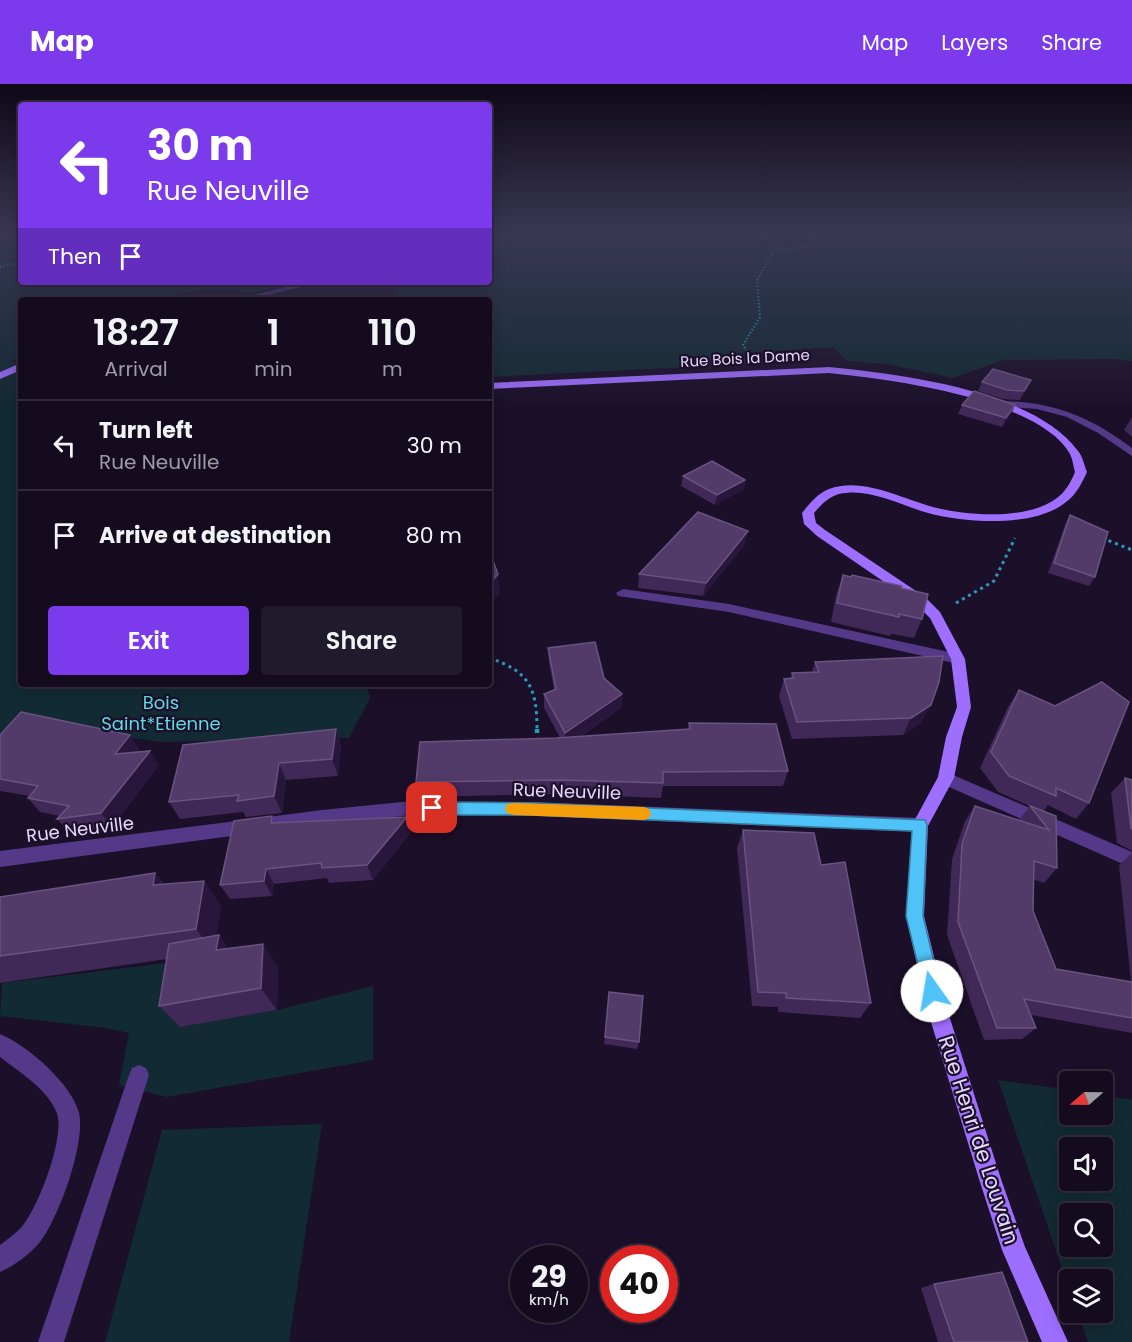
<!DOCTYPE html>
<style>
body{margin:0;font-family:Poppins,sans-serif;background:#21192c;color:#f1f3f6;height:100vh;display:flex;flex-direction:column;font-size:22px;white-space:nowrap}
*{box-sizing:border-box;margin:0}
p{font-size:20px;color:#9d9ba4}
.icon{flex:none;width:33px;height:33px;fill:none;stroke:currentColor;stroke-width:2;stroke-linecap:round;stroke-linejoin:round}
.map{position:relative;flex:1;overflow:hidden}
.drawer{position:absolute;left:18px;top:213px;width:474px;height:390px;display:flex;flex-direction:column;background:#140b1f;border-radius:6px;box-shadow:0 3px 15px #0003,0 0 0 2px #332b3d}
.drawer>*{flex:none}
.banner{position:absolute;left:18px;top:18px;width:474px;height:183px;border-radius:6px;box-shadow:0 3px 15px #0003,0 0 0 2px #332b3d;background:#7c3aed;color:#fff;overflow:hidden}
.needle{width:39px;rotate:250deg}
.buttons{position:absolute;left:1059px;top:987px;display:grid;gap:12px}
.buttons a{display:grid;place-items:center;width:54px;height:54px;border-radius:6px;background:#140b1f;box-shadow:0 3px 15px #0003,0 0 0 2px #332b3d;font-size:30px}
.speed{position:absolute;left:510px;top:1161px;display:flex;gap:12px;font-size:30px;font-weight:700;text-align:center}
.speed>*{display:grid;place-content:center;width:78px;height:78px;border-radius:50%;background:#140b1f;box-shadow:0 3px 15px #0003,0 0 0 2px #332b3d;line-height:1}
.speed small{font-size:15px;font-weight:400}
.speed .limit{border:9px solid #d22;background:#fff;color:#111}
.pin{position:absolute;display:grid;place-items:center;width:51px;height:51px;color:#fff;margin:-26px;border-radius:12px;box-shadow:0 3px 9px #0006}
.me{position:absolute;width:66px;margin:-33px;rotate:347deg;stroke-linejoin:round;filter:drop-shadow(0 0 4px #0008)}
.turn{display:flex;align-items:center;gap:21px;height:126px;padding:0 30px;font-size:27px}
.turn .icon{width:78px;height:78px;stroke-width:2.5}
.turn b{display:block;font-size:42px;line-height:51px}
.then{display:flex;align-items:center;height:57px;padding:0 30px;background:#0003;gap:12px;font-size:22px}
.eta{display:flex;justify-content:space-evenly;align-items:center;height:102px;text-align:center}
.eta b{font-size:36px;font-weight:600;line-height:42px}
.primary-button{display:flex;gap:12px;margin-top:auto;padding:12px 30px}
.primary-button a{flex:1;height:69px;border-radius:6px;background:#7c3aed;color:#fff;font-size:24px;font-weight:600;line-height:69px;text-align:center}
.primary-button a+a{background:#21192c;color:#f1f3f6}
ul{padding:0;list-style:none}
li{display:flex;align-items:center;gap:18px;height:90px;padding:0 30px;border-top:2px solid #332b3d}
li div{flex:1}
li b{display:block;font-size:22px}
li em{font-style:normal}
header{display:flex;align-items:center;gap:36px;box-sizing:border-box;height:84px;padding:0 30px;background:#7c3aed;color:#fff}
header strong{font-size:28px}
nav{display:flex;gap:33px;margin-inline-start:auto;font-size:21px}
.map>svg:first-child{display:block}
</style>
<header>
<strong>Map</strong>
<nav><a>Map</a><a>Layers</a><a>Share</a></nav>
</header>
<div class="map">
<svg width="1132" height="1258" viewBox="0 0 1132 1258">
<rect width="100%" height="100%" fill="#1b0f29"/>
<!-- green -->
<g fill="#122a33" fill-rule="evenodd">
<polygon points="489,150 1132,150 1132,277 1114,275 1003,276 953,294 887,280 847,277 833,263 742,269 749,280 489,293 489,216 390,216 401,198 489,198"/>
<polygon points="0,155 21,160 21,198 300,198 249,209 236,205 207,205 174,211 159,216 21,216 21,273 12,277 21,282 21,600 366,600 370,614 349,654 161,658 19,638 0,649"/>
<polygon points="183,877 181,942 277,926 373,902 373,976 167,1013 119,1001 129,949 106,944 0,932 2,899"/>
<path d="M 998,996 L 1069,1006 L 1070,1030 L 1102,1030 L 1103,1011 L 1132,1016 L 1132,1258 L 1088,1258 L 1078,1229 L 1102,1228 L 1102,1196 L 1070,1196 L 1069,1205 ZM 1070,1064 L 1102,1064 L 1102,1096 L 1070,1096 ZM 1070,1130 L 1102,1130 L 1102,1162 L 1070,1162 Z"/>
<polygon points="322,1040 289,1258 105,1258 162,1046"/>
</g>
<g fill="none" stroke-linecap="round" stroke-linejoin="round">
<!-- path-far2 -->
<g stroke="#2c9abe" stroke-width="2" stroke-dasharray="1.5 2" stroke-linecap="butt">
<polyline points="0,183 21,178"/>
<polyline points="747,267 743,261 760,233 757,196 774,167 817,161 810,150"/>
</g>
<!-- path-far1 -->
<g stroke="#2c9abe" stroke-width="3" stroke-dasharray="3 4" stroke-linecap="butt">
<polyline points="1102,454 1132,466"/>
<polyline points="956,519 994,497 1015,454"/>
<path d="M 489,574 C 529,587 537,604 537,645"/>
</g>
<!-- path -->
<polyline stroke="#2c9abe" stroke-width="4.5" stroke-dasharray="4 5" stroke-linecap="butt" points="537,658 537,643"/>
<!-- lane -->
<g fill="#553989" fill-rule="evenodd">
<path d="M 0,950 C 27,961 72,1000 79,1029 C 86,1058 59,1134 40,1158 C 30,1170 14,1182 0,1188 L 0,1161 C 8,1155 18,1148 24,1140 C 39,1121 67,1049 56,1027 C 46,1004 19,988 0,973 Z"/>
<polygon points="139,981 146,984 149,991 64,1258 38,1258 129,991 132,984"/>
</g>
<!-- street -->
<g fill="#553989" fill-rule="evenodd">
<polygon points="306,198 321,198 248,216 233,216"/>
<path d="M 999,317 C 1051,317 1091,333 1132,364 L 1132,372 L 1098,349 L 1067,333 L 1037,325 L 995,322 L 995,318 Z"/>
<polygon points="623,505 729,520 958,570 965,575 958,580 729,528 618,512 616,509"/>
<polygon points="946,688 1132,768 1132,784 940,699 938,694 940,689"/>
<polygon points="412,717 534,718 920,734 926,736 928,741 926,746 920,748 534,732 412,731 322,740 0,783 0,767 322,726"/>
</g>
<!-- secondary -->
<g fill="#9e6eff" fill-rule="evenodd">
<polygon points="189,214 222,214 226,216 185,216"/>
<polygon points="21,279 21,286 0,295 0,288"/>
<path d="M 829,283 C 899,290 1034,306 1078,367 C 1083,373 1084,381 1087,388 C 1082,399 1076,411 1066,418 C 1035,444 965,439 928,429 C 900,421 868,403 839,410 C 828,413 821,421 814,429 L 816,439 L 825,446 L 925,513 L 940,528 L 965,575 L 971,623 L 962,653 L 954,694 L 928,742 L 924,832 L 947,925 L 1001,1095 L 1025,1163 L 1068,1258 L 1042,1258 L 1002,1166 L 979,1095 L 927,925 L 906,832 L 912,741 L 938,693 L 946,653 L 957,623 L 951,575 L 930,534 L 915,519 L 817,452 L 804,440 L 802,429 C 810,419 817,410 829,405 C 863,392 904,416 937,424 C 969,432 1029,436 1057,414 C 1066,407 1071,398 1075,388 C 1073,382 1073,376 1070,370 C 1038,314 889,295 829,289 L 489,305 L 489,299 Z"/>
</g>
</g>
<!-- wall -->
<g fill="#402857">
<polygon points="1031,296 1027,305 1020,316 1003,315 978,307 982,298"/>
<polygon points="962,321 1015,321 1011,330 1002,343 958,330"/>
<polygon points="1132,333 1132,353 1124,346"/>
<polygon points="683,392 745,396 744,405 715,421 681,402"/>
<polygon points="1070,431 1095,493 1089,502 1048,489 1065,441"/>
<polygon points="745,460 703,512 638,504 639,490"/>
<polygon points="843,491 901,504 922,535 914,554 892,550 890,552 831,538 836,511"/>
<polygon points="548,564 604,594 622,610 621,624 580,653 688,646 689,639 788,687 783,702 663,702 661,714 560,710 419,713 416,698 560,654 544,624 544,610 554,606 549,578"/>
<polygon points="815,578 922,638 903,651 792,655 779,612 784,595 790,595 792,589 812,588"/>
<polygon points="1019,606 1089,719 1076,735 1048,721 1044,727 1056,732 1057,784 1044,799 1033,795 1033,827 1056,885 1131,898 1119,781 1132,769 1132,949 1031,931 1036,944 1022,955 984,956 947,851 952,775 965,737 975,722 1019,736 1030,722 998,708 980,684 1008,623"/>
<polygon points="336,645 341,662 338,692 286,696 282,729 246,733 243,728 180,735 169,718"/>
<polygon points="0,651 140,666 138,668 159,681 112,743 69,748 57,735 60,732 40,728 28,714 30,712 0,707"/>
<polygon points="1125,694 1132,696 1132,767 1117,759 1111,709"/>
<polygon points="407,733 411,748 373,796 329,799 327,794 274,800 272,812 230,815 220,801 276,739"/>
<polygon points="743,746 821,781 871,919 860,934 778,928 778,923 752,922 737,764"/>
<polygon points="155,789 164,800 204,797 221,822 216,852 219,851 228,864 278,883 277,926 180,943 159,922 167,875 0,899 0,813"/>
<polygon points="609,908 639,958 637,965 604,960"/>
<polygon points="934,1200 1028,1258 938,1258 921,1204"/>
</g>
<!-- shaded-wall -->
<g fill="#29163d">
<polygon points="1031,296 1027,305 1020,316 1024,307"/>
<polygon points="1015,321 1011,330 1002,343 1006,334"/>
<polygon points="745,396 744,405 715,421 717,411"/>
<polygon points="748,447 745,460 703,512 706,499"/>
<polygon points="498,490 500,509 489,521 489,500"/>
<polygon points="622,610 621,624 565,663 565,649"/>
<polygon points="931,621 922,638 903,651 911,634"/>
<polygon points="336,645 341,662 338,692 332,675"/>
<polygon points="130,651 140,666 125,684 115,670"/>
<polygon points="150,667 159,681 112,743 101,729"/>
<polygon points="279,679 286,696 282,729 274,712"/>
<polygon points="407,733 411,748 373,796 367,781"/>
<polygon points="266,785 274,800 272,812 264,797"/>
<polygon points="155,789 174,814 153,801"/>
<polygon points="204,797 221,822 214,868 196,845"/>
<polygon points="219,851 236,874 216,866"/>
<polygon points="263,860 278,883 277,926 261,904"/>
</g>
<!-- building -->
<g fill="#523b69" stroke="#695380" stroke-width="1.5">
<polygon points="993,285 1031,296 1024,307 1007,306 982,298"/>
<polygon points="974,307 1015,321 1006,334 962,321"/>
<polygon points="712,377 745,396 717,411 683,392"/>
<polygon points="698,428 748,447 706,499 639,490"/>
<polygon points="1070,431 1108,448 1095,493 1054,479"/>
<polygon points="489,473 492,474 498,490 489,500"/>
<polygon points="843,491 851,493 852,491 902,502 901,504 928,510 922,535 899,530 899,533 837,519"/>
<polygon points="595,558 604,594 622,610 565,649 544,610 556,605 548,564"/>
<polygon points="943,572 939,598 931,621 911,634 797,638 784,595 794,594 792,589 819,588 815,578"/>
<polygon points="1102,598 1129,618 1089,719 1056,704 1056,712 1009,692 991,668 1019,606 1055,622"/>
<polygon points="21,628 130,651 115,670 150,667 101,729 57,735 69,722 28,714 38,702 0,695 0,651"/>
<polygon points="689,639 776,640 788,687 663,688 663,699 560,696 416,698 420,658 556,654 690,645"/>
<polygon points="336,645 332,675 279,679 274,712 237,717 239,711 169,718 183,661"/>
<polygon points="1125,694 1132,696 1132,745 1131,744"/>
<polygon points="975,722 1049,746 1030,722 1056,732 1057,784 1034,777 1033,827 1056,885 1132,898 1132,934 1024,915 1036,944 997,944 958,838 962,760"/>
<polygon points="272,732 271,739 407,733 367,781 322,784 321,779 266,785 264,797 220,801 234,737"/>
<polygon points="743,746 814,749 821,781 845,778 871,919 786,914 786,909 758,908"/>
<polygon points="155,789 153,801 204,797 196,845 0,872 0,813"/>
<polygon points="219,851 216,866 263,860 261,904 159,922 169,860"/>
<polygon points="609,908 643,912 639,958 605,953"/>
<polygon points="1002,1188 1028,1258 954,1258 934,1200"/>
</g>
<!-- sky -->
<linearGradient id="sky" x2="0" y2="1"><stop stop-color="#0f0817"/><stop offset="0.46" stop-color="#393754"/><stop offset="1" stop-color="#393754" stop-opacity="0"/></linearGradient>
<rect width="1132" height="326" fill="url(#sky)"/>
<!-- route -->
<polygon fill="#4fc3f7" stroke="#337fa1" stroke-width="1.5" points="432,718 534,719 925,736 927,741 923,832 941,907 939,913 932,915 926,913 906,832 912,747 534,731 432,731 427,729 425,724 427,720"/>
<!-- slow -->
<polygon fill="#f59e0b" points="513,719 644,723 649,725 651,730 649,734 644,736 513,731 507,729 505,725 507,720"/>
<g text-anchor="middle" dominant-baseline="central" stroke-width="4.5" stroke-linejoin="round" paint-order="stroke">
<!-- far-street labels -->
<g font-size="15" fill="#e8d7ff" stroke="#1b0f29">
<text transform="translate(745 274) rotate(-3)">Rue Bois la Dame</text>
</g>
<!-- park labels -->
<g font-size="18" fill="#5edce4" stroke="#1b0f29">
<text x="161" y="618">Bois<tspan x="161" dy="21">Saint*Etienne</tspan></text>
</g>
<!-- street labels -->
<g font-size="18" fill="#e8d7ff" stroke="#1b0f29">
<text transform="translate(567 707) rotate(2)">Rue Neuville</text>
<text transform="translate(80 745) rotate(-7)">Rue Neuville</text>
</g>
<!-- near-street labels -->
<g font-size="21" fill="#e8d7ff" stroke="#1b0f29">
<text transform="translate(979 1056) rotate(72)">Rue Henri de Louvain</text>
</g>
</g>
</svg>
<div class="buttons">
<a><svg class="needle" viewBox="-14 -14 28 28"><path d="M0-13l5 13h-10z" fill="#e53935"/><path d="M0 13l5-13h-10z" fill="#9d9ba4"/></svg></a>
<a><svg class="icon" aria-label="sound" viewBox="0 0 24 24"><path d="M4 9h4l5-4v14l-5-4H4zM17 9q2 3 0 6"/></svg></a>
<a><svg class="icon" aria-label="search" viewBox="0 0 24 24"><circle cx="10" cy="10" r="6"/><path d="M15 15l6 6"/></svg></a>
<a><svg class="icon" aria-label="layers" viewBox="0 0 24 24"><path d="M12 4l9 5-9 5-9-5zM3 14l9 5 9-5"/></svg></a>
</div>
<div class="speed"><div>29<small>km/h</small></div><div class="limit">40</div></div>
<div class="pin" style="left:432px;top:724px;background:#d93025"><svg class="icon" aria-label="arrive" viewBox="0 0 24 24"><path d="M6 21V4h12l-3 4 3 4H6"/></svg></div>
<svg class="me" style="left:932px;top:907px" viewBox="-20 -20 40 40"><circle r="19" fill="#fff"/><path d="M0-13L10 11 0 6-10 11z" fill="#4fc3f7"/></svg>
<div class="banner">
<div class="turn"><svg class="icon" aria-label="left" viewBox="0 0 24 24"><path d="M17 20v-9H6M10 6l-5 5 5 5"/></svg><div><b>30 m</b>Rue Neuville</div></div>
<div class="then">Then<svg class="icon" aria-label="arrive" viewBox="0 0 24 24"><path d="M6 21V4h12l-3 4 3 4H6"/></svg></div>
</div>
<section class="drawer">
<div class="eta">
<div><b>18:27</b><p>Arrival</p></div>
<div><b>1</b><p>min</p></div>
<div><b>110</b><p>m</p></div>
</div>
<ul>
<li><svg class="icon" aria-label="left" viewBox="0 0 24 24"><path d="M17 20v-9H6M10 6l-5 5 5 5"/></svg><div><b>Turn left</b><p>Rue Neuville</p></div><em>30 m</em></li>
<li><svg class="icon" aria-label="arrive" viewBox="0 0 24 24"><path d="M6 21V4h12l-3 4 3 4H6"/></svg><div><b>Arrive at destination</b></div><em>80 m</em></li>
</ul>
<div class="primary-button"><a>Exit</a><a>Share</a></div>
</section>
</div>
